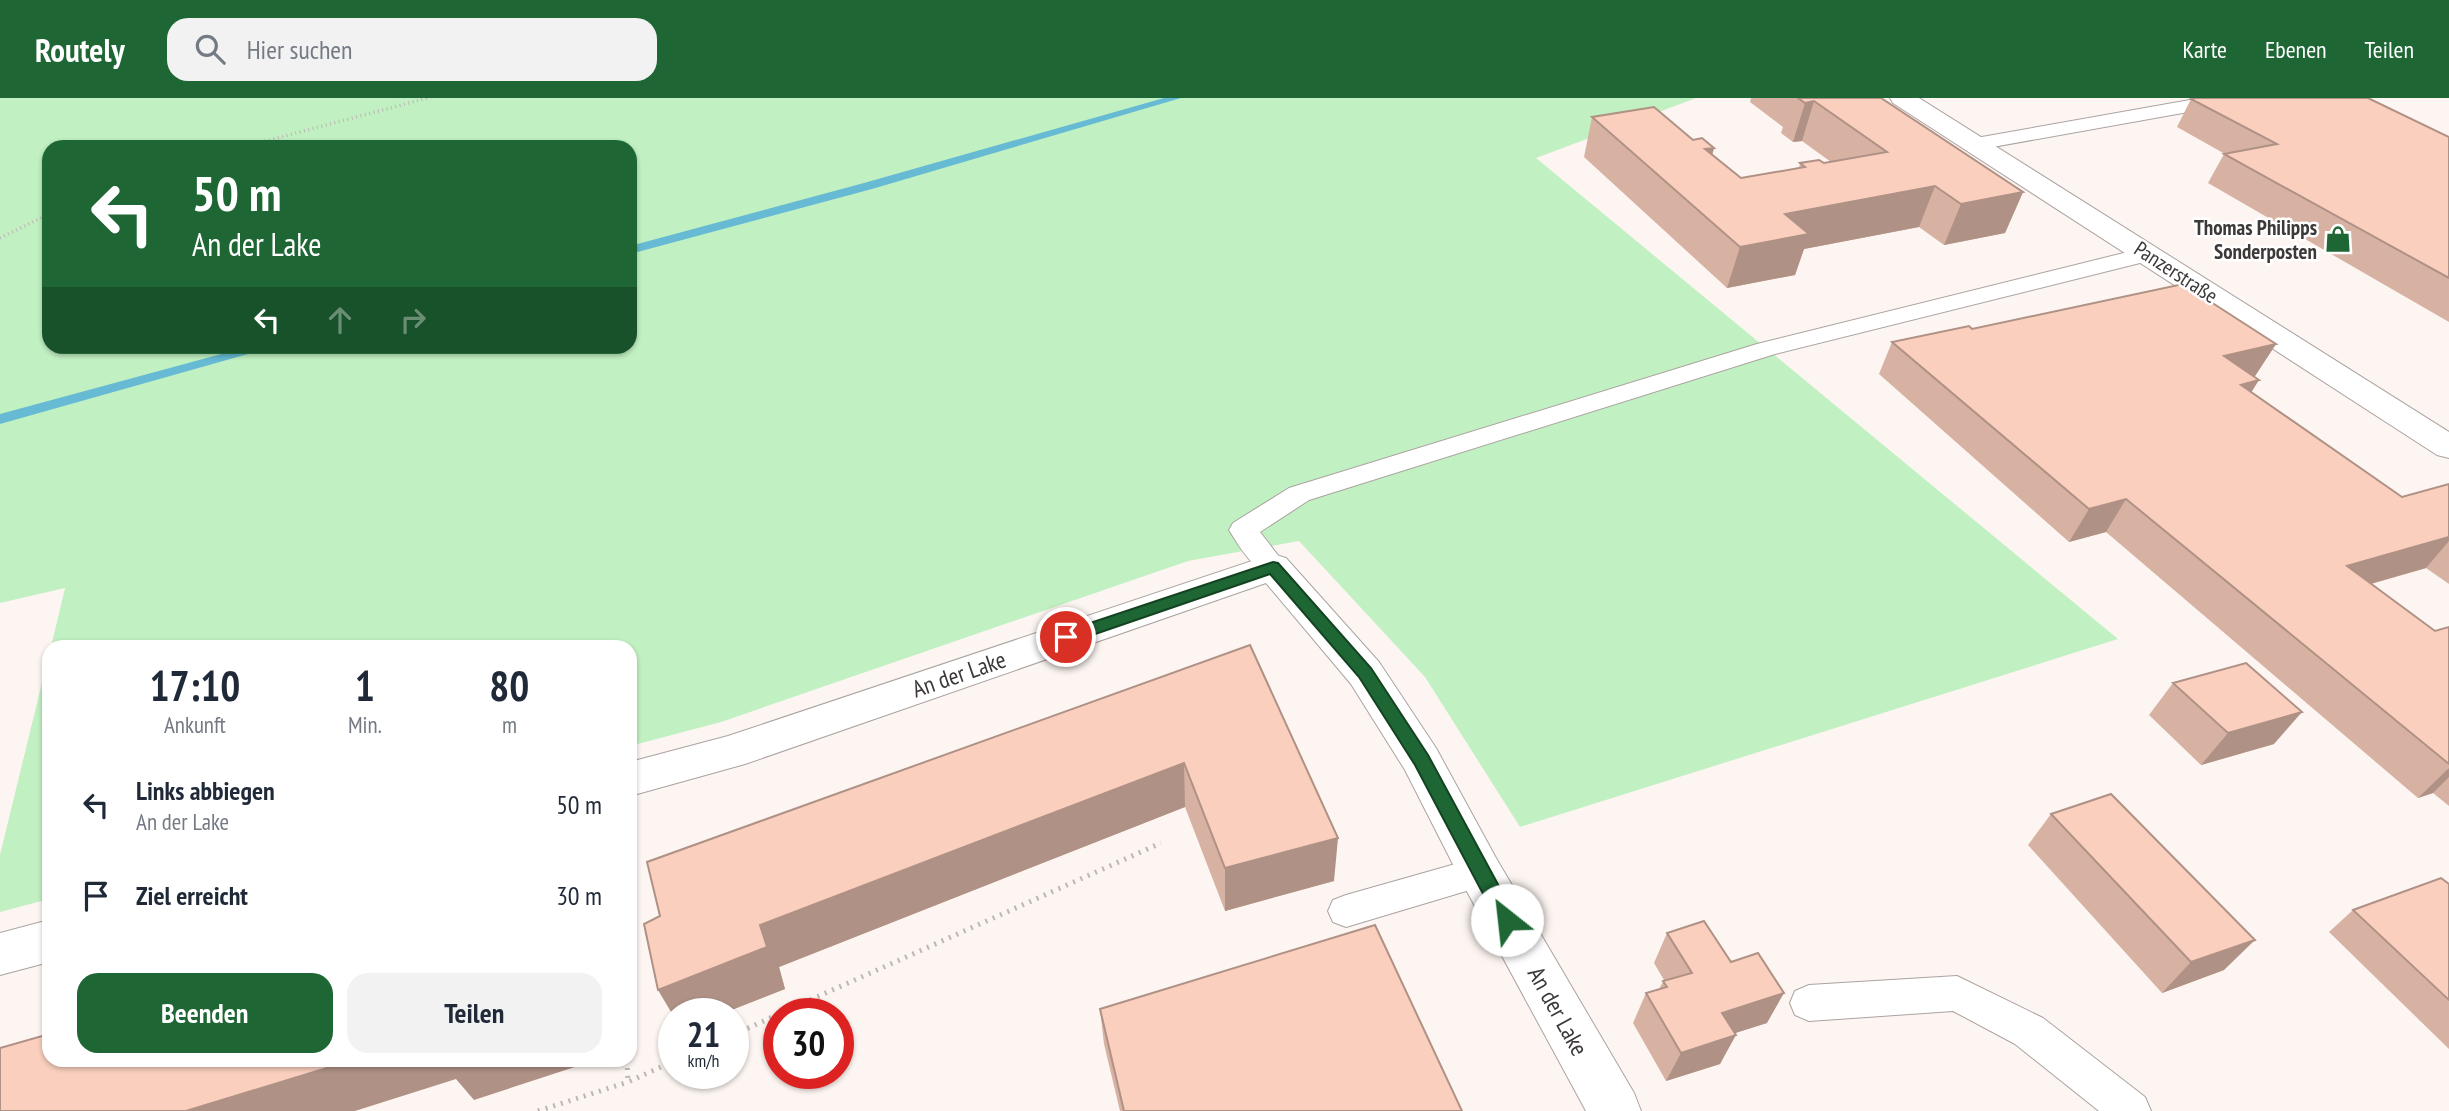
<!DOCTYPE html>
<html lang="de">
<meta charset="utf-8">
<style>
body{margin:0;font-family:"PT Sans Narrow",sans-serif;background:#f2f2f3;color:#1f2937;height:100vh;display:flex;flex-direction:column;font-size:26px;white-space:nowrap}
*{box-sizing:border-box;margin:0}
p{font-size:23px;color:#747a83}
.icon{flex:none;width:38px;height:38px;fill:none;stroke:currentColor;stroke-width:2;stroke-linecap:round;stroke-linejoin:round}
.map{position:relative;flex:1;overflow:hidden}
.details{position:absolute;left:42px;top:542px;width:595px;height:427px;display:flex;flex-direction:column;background:#fff;border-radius:21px;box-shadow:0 2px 5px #0004}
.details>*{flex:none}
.guide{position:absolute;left:42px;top:42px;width:595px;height:214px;border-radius:21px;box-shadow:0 2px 5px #0004;background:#1e6735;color:#fff;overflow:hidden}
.speed{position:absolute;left:658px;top:900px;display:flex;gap:14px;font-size:35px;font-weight:700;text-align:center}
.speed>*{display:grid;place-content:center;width:91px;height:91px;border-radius:50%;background:#fff;box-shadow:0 2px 5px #0004;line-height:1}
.speed small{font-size:18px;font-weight:400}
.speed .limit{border:10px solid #d22;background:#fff;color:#111}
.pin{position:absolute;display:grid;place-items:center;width:60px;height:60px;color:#fff;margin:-30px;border:4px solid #fff;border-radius:50%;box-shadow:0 2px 7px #0007}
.me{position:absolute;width:77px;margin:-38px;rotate:331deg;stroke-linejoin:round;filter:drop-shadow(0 0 5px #0008)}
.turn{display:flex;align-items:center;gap:24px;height:147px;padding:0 35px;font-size:32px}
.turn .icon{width:91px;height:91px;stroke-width:2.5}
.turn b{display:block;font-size:49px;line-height:60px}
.lanes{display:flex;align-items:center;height:66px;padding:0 35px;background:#0003;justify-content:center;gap:35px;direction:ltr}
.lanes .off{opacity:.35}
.eta{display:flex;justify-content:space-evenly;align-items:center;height:119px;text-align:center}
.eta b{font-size:42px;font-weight:700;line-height:49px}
.action{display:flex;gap:14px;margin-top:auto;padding:14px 35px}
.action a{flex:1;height:80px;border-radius:21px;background:#1e6735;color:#fff;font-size:28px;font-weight:700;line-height:80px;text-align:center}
.action a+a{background:#f2f2f3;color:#1f2937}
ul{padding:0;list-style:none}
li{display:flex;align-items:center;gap:21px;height:91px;padding:0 35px}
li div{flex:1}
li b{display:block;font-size:26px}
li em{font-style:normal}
header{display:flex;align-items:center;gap:42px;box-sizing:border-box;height:98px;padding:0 35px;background:#1e6735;color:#fff}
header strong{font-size:33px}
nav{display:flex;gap:38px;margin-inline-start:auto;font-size:24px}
.search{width:490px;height:63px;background:#f2f2f3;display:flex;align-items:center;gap:18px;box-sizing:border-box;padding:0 24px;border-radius:21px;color:#747a83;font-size:26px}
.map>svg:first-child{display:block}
</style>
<header>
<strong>Routely</strong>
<div class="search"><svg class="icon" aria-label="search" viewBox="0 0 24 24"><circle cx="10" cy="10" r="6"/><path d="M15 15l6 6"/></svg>Hier suchen</div>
<nav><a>Karte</a><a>Ebenen</a><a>Teilen</a></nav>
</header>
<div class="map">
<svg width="2449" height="1013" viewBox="0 0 2449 1013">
<rect width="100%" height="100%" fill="#fdf5f1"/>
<!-- green -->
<g fill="#c1f0c2" fill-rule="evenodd">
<path d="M 0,0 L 1696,0 L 1536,60 L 2118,541 L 1520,729 L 1425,579 L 1299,443 L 1188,463 L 721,624 L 630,648 L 630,550 L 51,549 L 65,490 L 0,505 ZM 49,49 L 630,49 L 630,248 L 49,248 Z"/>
<polygon points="49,556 49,801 0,814 0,757"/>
</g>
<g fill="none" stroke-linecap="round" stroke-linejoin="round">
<!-- stream -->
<g fill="#66bad4" fill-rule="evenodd">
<polygon points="1164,0 1181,0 872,91 630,156 630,148 864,85"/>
<polygon points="251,248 276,248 0,326 0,316"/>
</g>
<defs>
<g id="lane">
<polygon points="2201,0 2242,0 2233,6 1976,52 1966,46 1976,40"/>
<path d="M 2148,149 L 2156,151 L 2159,156 L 2156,161 L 1775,256 L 1309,402 L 1260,434 L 1287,469 L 1283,476 C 1259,483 1241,451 1229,432 L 1233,425 L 1289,390 L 1757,246 Z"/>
<polygon points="1480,759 1493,763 1498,774 1493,785 1346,829 1333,824 1328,813 1333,802 1346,797"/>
<polygon points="1957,878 2043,920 2145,999 2151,1013 2099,1013 2015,946 1953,913 1809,923 1795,917 1790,905 1795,893 1809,887"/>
</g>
<g id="street">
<polygon points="1890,0 1919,0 2449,334 2449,360 2437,357 1893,5"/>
<polygon points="1273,456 1286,460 1379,564 1436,650 1496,760 1634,995 1641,1013 1586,1013 1464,788 1405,672 1351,586 1266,485 745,666 630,698 630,664 728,638"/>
<polygon points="49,822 49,864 0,877 0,835"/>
</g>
</defs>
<!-- lane casing -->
<use href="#lane" stroke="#aba3a0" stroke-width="2"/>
<!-- street casing -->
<use href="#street" stroke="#aba3a0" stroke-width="2"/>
<!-- path-far1 -->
<g stroke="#bdb7b4" stroke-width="3.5" stroke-dasharray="1 3.5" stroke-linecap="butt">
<polyline points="243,49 428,0"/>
<polyline points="0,140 49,116"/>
</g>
<!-- path -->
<g stroke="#bdb7b4" stroke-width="5" stroke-dasharray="2 6" stroke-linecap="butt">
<polyline points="781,915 1161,745"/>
<polyline points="733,937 779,916"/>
<polyline points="627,962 628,984 674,963"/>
<polyline points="538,1013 628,984"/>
</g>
<!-- lane -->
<use href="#lane" fill="#fff" fill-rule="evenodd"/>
<!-- street -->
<use href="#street" fill="#fff" fill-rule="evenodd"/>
</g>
<!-- wall -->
<g fill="#d7b2a3">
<polygon points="1751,0 1881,0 2023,94 2005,135 1944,147 1919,129 1804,151 1795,177 1727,190 1584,59 1592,19 1693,42 1714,50 1712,57 1741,80 1799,70 1800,65 1824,65 1831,64 1802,43 1793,44 1781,35 1783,29 1750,4"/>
<polygon points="2191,1 2449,39 2449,224 2208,85 2224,56 2225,56 2177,29"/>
<polygon points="1972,231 2276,246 2255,278 2254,278 2252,294 2402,399 2449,386 2449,486 2426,470 2371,486 2435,533 2449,529 2449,708 2433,695 2418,700 2106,434 2069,444 1879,276 1892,244"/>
<polygon points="1250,547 1334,783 1225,813 1185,709 779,869 785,891 724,915 674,915"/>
<polygon points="2173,585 2274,646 2201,667 2149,617"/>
<polygon points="2051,716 2224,872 2162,895 2028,747"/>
<polygon points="2449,786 2449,951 2329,834 2353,812"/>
<polygon points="1667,835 1767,925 1735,935 1720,966 1666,983 1633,925 1646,895 1659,891 1664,882 1654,865"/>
<polygon points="1100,911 1462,1013 1120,1013 1104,946"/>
</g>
<!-- shaded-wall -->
<g fill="#af9185">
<polygon points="1814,3 1802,43 1793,44 1805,5"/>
<polygon points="1714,50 1703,90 1705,51"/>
<polygon points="1935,88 1919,129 1804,151 1795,177 1727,190 1740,149 1785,116"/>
<polygon points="2023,94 2005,135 1944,147 1961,106"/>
<polygon points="2276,246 2255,278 2204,290 2224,258"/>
<polygon points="2259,282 2239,314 2241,287"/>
<polygon points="2126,401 2106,434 2069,444 2089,411"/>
<polygon points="2449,439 2449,443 2426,470 2321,500 2347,468"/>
<polygon points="2302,614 2274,646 2201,667 2228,635"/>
<polygon points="1184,665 1185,709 779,869 785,891 724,915 674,915 674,919 658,892 760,827"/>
<polygon points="2449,670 2449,679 2433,695 2418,700"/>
<polygon points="1338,740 1334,783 1225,813 1225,770"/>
<polygon points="2255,842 2224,872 2162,895 2191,864"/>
<polygon points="1784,895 1767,925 1707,944 1722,915"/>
<polygon points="1736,937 1720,966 1666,983 1681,955"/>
<polygon points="353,962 587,962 587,965 474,1002 456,981 355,1013 186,1013"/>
</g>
<!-- building -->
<g fill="#facfbe" stroke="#af9185" stroke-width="2">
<polygon points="1798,0 1881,0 2023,94 1961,106 1935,88 1785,116 1809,136 1740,149 1592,19 1654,9 1693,42 1702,40 1714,50 1705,51 1741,80 1805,69 1800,65 1819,62 1824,65 1887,54 1814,3 1805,5"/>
<polygon points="2194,0 2368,0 2449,39 2449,180 2224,56 2277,46 2191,1"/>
<polygon points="2183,186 2276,246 2224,258 2259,282 2241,287 2402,399 2449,386 2449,439 2347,468 2435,533 2449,529 2449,666 2126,401 2089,411 1892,244 1969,228 1972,231"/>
<polygon points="1250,547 1338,740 1225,770 1184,665 760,827 767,849 658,892 644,826 660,818 647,764"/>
<polygon points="2246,565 2302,614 2228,635 2173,585"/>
<polygon points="2111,696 2255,842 2191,864 2051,716"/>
<polygon points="2441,780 2449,786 2449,902 2353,812"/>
<polygon points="1704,823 1731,864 1758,855 1784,895 1722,915 1736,937 1681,955 1646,895 1667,889 1663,883 1692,875 1667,835"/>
<polygon points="1375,827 1462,1013 1124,1013 1100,911"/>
<polygon points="49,936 49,962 353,962 186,1013 0,1013 0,950"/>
</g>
<!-- route -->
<polygon fill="#1e6735" stroke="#144322" stroke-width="2" points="1273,464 1278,465 1371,570 1428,657 1514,816 1517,822 1514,828 1507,830 1500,828 1415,667 1359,579 1270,476 1072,544 1060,544 1058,539 1060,535"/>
<!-- icons -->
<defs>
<symbol id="shop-bare" viewBox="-9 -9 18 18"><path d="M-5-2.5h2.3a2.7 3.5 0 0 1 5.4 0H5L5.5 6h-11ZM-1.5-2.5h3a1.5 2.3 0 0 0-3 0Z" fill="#1e6735" stroke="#fff" stroke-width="2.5" paint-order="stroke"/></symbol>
</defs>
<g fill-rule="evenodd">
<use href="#shop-bare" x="2319" y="122" width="38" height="38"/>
</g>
<g text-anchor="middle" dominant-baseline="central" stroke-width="5" stroke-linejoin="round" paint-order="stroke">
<!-- far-poi labels -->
<g font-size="21" font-weight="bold" fill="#3c3938" stroke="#fff" text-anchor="end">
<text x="2317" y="129">Thomas Philipps<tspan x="2317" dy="24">Sonderposten</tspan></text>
</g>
<!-- far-street labels -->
<g font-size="21" fill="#3c3938" stroke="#fff">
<text transform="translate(2176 174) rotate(33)">Panzerstraße</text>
</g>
<!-- street labels -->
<g font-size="24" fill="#3c3938" stroke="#fff">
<text transform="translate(959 576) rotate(-19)">An der Lake</text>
<text transform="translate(1558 913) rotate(61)">An der Lake</text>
</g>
</g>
</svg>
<div class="speed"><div>21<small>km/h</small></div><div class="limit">30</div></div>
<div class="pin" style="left:1066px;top:539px;background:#d93025"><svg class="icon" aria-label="arrive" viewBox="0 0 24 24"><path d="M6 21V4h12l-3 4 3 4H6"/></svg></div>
<svg class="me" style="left:1507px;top:822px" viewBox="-20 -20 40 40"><circle r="19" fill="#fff"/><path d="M0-13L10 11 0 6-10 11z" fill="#1e6735"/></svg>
<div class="guide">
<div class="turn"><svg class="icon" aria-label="left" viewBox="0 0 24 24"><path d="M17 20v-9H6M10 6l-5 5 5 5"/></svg><div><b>50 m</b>An der Lake</div></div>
<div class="lanes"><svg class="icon" aria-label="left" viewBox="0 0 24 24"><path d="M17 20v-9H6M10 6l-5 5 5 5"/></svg><svg class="icon off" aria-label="ahead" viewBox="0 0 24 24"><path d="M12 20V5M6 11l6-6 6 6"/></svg><svg class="icon off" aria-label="right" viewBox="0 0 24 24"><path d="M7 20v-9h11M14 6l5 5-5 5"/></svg></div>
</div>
<section class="details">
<div class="eta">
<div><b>17:10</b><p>Ankunft</p></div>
<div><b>1</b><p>Min.</p></div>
<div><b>80</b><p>m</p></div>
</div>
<ul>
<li><svg class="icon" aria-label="left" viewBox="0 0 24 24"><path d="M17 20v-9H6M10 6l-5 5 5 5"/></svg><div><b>Links abbiegen</b><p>An der Lake</p></div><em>50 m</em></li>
<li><svg class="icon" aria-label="arrive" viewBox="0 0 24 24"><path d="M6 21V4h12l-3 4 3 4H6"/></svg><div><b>Ziel erreicht</b></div><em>30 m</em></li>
</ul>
<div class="action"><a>Beenden</a><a>Teilen</a></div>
</section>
</div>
